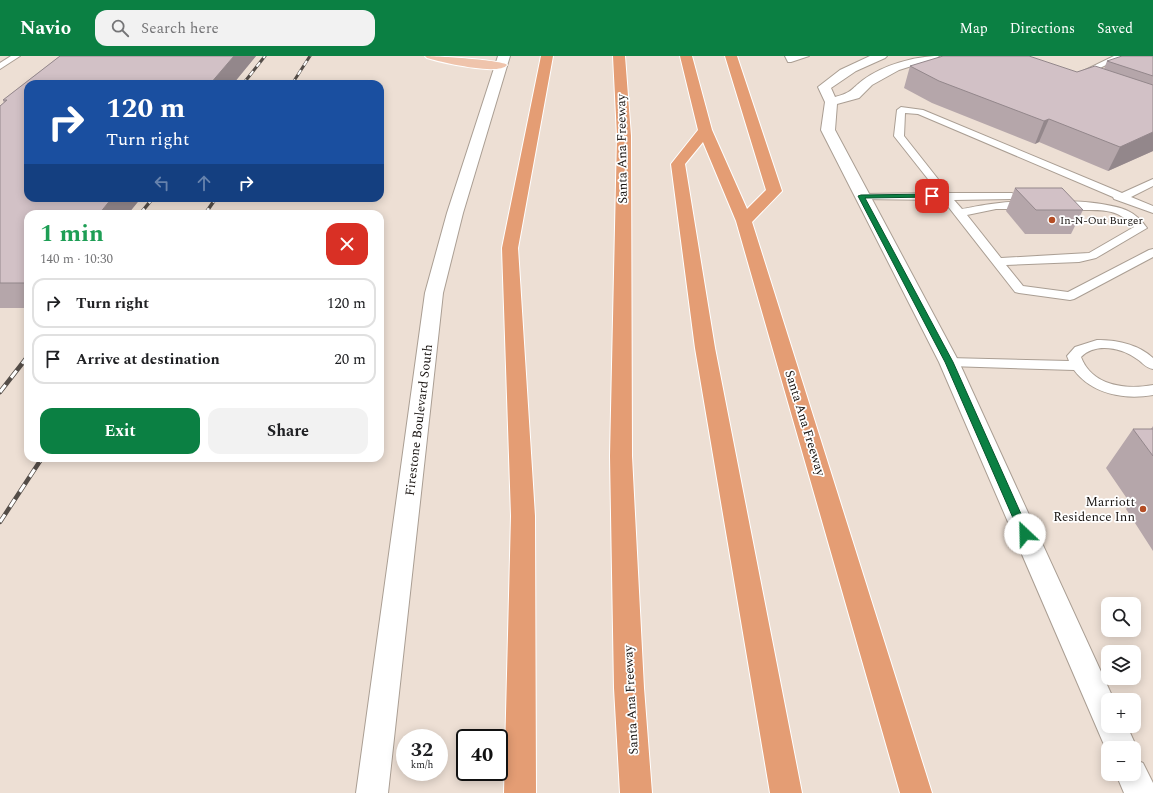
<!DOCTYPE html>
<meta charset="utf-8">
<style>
body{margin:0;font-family:Spectral,serif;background:#f2f2f2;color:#202124;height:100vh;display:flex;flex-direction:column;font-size:15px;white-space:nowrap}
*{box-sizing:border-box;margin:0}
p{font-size:13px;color:#757577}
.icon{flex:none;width:22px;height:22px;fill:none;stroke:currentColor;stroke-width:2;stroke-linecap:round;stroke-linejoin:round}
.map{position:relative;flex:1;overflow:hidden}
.sheet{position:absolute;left:24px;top:154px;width:360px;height:252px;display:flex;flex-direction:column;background:#fff;border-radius:12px;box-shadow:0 2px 10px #0003}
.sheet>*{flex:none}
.banner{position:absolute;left:24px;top:24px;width:360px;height:122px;border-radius:12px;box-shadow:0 2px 10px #0003;background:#1a4fa0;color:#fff;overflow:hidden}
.controls{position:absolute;left:1101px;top:541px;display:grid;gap:8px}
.controls a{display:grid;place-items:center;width:40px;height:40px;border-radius:8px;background:#fff;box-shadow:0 2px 10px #0003;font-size:20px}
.speed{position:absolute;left:396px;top:673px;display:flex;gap:8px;font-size:20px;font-weight:700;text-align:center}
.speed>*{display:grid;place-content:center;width:52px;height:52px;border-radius:50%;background:#fff;box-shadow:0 2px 10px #0003;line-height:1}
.speed small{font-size:10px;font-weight:400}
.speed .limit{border:2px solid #111;border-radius:6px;background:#fff;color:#111}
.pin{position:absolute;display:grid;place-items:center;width:34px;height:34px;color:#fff;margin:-17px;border-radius:8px;box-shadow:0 2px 6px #0006}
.me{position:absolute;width:44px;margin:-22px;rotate:336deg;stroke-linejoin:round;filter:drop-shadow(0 0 3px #0008)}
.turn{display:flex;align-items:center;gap:14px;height:84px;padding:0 16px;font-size:18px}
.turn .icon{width:52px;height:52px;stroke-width:2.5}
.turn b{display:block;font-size:28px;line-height:34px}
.lanes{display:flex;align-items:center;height:38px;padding:0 16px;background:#0003;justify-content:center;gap:20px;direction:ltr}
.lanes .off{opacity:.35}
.round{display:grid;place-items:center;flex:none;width:42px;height:42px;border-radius:12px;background:#f2f2f2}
.summary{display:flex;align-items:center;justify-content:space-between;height:68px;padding:0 16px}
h1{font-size:24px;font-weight:700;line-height:30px;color:#1e9e55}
.cta{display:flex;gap:8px;margin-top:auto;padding:8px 16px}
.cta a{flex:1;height:46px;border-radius:12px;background:#0b8043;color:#fff;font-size:16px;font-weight:700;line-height:46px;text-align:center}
.cta a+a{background:#f2f2f2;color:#202124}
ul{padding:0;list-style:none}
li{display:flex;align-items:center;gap:12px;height:50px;margin:0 8px 6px;padding:0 8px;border:2px solid #e0e0e0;border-radius:12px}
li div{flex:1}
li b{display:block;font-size:15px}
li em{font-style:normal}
header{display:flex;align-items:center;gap:24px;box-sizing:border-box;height:56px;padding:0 20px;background:#0b8043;color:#fff}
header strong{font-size:19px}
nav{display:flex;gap:22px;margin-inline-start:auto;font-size:14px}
.search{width:280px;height:36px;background:#f2f2f2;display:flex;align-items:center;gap:10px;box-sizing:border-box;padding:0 14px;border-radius:12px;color:#757577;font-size:15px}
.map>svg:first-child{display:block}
</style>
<header>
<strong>Navio</strong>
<div class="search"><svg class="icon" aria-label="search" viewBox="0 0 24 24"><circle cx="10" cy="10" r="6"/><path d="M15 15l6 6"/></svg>Search here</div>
<nav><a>Map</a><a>Directions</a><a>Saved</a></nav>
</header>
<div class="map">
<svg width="1153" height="737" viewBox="0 0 1153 737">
<rect width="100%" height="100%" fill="#eddfd4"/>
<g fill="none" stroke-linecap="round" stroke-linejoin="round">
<defs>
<g id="service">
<polygon points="11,0 20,0 0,13 0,7"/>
<polygon points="785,0 809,0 791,6 788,6"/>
<polygon points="1114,0 1124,0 1082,21 1075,19"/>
<path d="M 901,51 L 923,54 L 1122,137 L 1153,123 L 1153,130 L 1131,141 L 1153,150 L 1153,157 L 1114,143 L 1113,141 L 918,58 L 905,57 L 904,80 L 949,137 L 1012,137 L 1017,140 L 1012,143 L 954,144 L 962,153 C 975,151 1025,140 1033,150 L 1028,153 L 996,153 L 967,159 L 1001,202 L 1089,197 L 1134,171 C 1112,144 1084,159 1056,152 L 1055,150 C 1063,140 1117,149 1128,155 C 1136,159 1142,165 1147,172 L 1096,202 L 1079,206 L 1006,209 L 1023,230 L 1068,236 L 1149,194 L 1153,193 L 1153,201 L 1074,243 L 1070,244 L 1019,237 L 1015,236 L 943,144 L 857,143 L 856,141 L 857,139 L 861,138 L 939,137 L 894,80 L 897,54 Z"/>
<path d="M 1097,284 C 1116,284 1138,288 1153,302 L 1153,313 C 1146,312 1143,307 1137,303 C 1122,292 1096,286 1081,301 C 1092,330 1126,334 1153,329 L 1153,339 C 1124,344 1092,338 1074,314 L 949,310 L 944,309 L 942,306 L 944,303 L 949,302 L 1069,305 L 1067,300 L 1075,291 Z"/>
</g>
<g id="tertiary">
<polygon points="498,0 510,0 463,157 443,237 388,737 356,737 425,237 447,157"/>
<path d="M 870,0 L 887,0 L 885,2 L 856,15 L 831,32 L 835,41 C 853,36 850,34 863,24 C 883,9 915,0 939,0 L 937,2 L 899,14 L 872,29 L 859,42 L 837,48 L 835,74 L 959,306 L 1114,644 L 1108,644 L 1108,670 L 1127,670 L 1137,692 L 1134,698 L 1134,692 L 1108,692 L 1108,698 L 939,306 L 821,74 L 825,46 L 818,31 L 840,14 Z"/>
<polygon points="1134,703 1143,707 1153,727 1153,737 1124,737 1116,718 1134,718"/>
</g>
<path id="primary" d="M 425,0 C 436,0 503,4 507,9 C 499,20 440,6 427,2 Z"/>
<g id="motorway">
<polygon points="541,0 553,0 518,192 535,460 536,737 504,737 511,460 502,192"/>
<polygon points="613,0 625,0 631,80 632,400 644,632 652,737 620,737 614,632 610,400 617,80"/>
<polygon points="680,0 692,0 712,74 747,153 766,134 725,0 737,0 782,135 752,166 932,737 900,737 736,165 703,86 685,108 715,292 802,737 770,737 695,292 671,108 698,74"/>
</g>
</defs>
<!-- service casing -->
<use href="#service" stroke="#aa9e93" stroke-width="2"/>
<!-- tertiary casing -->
<use href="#tertiary" stroke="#aa9e93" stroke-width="2"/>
<!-- primary casing -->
<use href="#primary" stroke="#fff" stroke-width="2"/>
<!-- motorway casing -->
<use href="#motorway" stroke="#fff" stroke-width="2"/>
<!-- service -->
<use href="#service" fill="#fff" fill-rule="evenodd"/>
<!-- tertiary -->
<use href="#tertiary" fill="#fff" fill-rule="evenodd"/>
<!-- primary -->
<use href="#primary" fill="#efc4ac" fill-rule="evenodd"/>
<!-- motorway -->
<use href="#motorway" fill="#e49d74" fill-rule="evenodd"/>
<defs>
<g id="rail-far2">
<polyline points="243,28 265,0"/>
<polyline points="292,28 310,0"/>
</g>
<g id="rail-far1">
<polyline points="140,158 153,142"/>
<polyline points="205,158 216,142"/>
</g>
<g id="rail">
<polyline points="0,336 28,300"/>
<polyline points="0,466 42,402"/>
</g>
</defs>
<!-- rail-far2 casing -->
<use href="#rail-far2" stroke="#544d48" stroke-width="3"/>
<!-- rail-far1 casing -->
<use href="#rail-far1" stroke="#544d48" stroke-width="3.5"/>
<!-- rail casing -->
<use href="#rail" stroke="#544d48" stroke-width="4.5"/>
<!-- rail-far2 -->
<use href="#rail-far2" stroke="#fff" stroke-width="2" stroke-dasharray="5.5" stroke-linecap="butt"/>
<!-- rail-far1 -->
<use href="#rail-far1" stroke="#fff" stroke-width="2.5" stroke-dasharray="7" stroke-linecap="butt"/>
<!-- rail -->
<use href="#rail" stroke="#fff" stroke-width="3" stroke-dasharray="9" stroke-linecap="butt"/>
</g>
<!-- wall -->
<g fill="#b5a6aa">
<polygon points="60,0 256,0 233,28 28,28 28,142 141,142 128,158 28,158 28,252 0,252 0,50 4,47 3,44"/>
<polygon points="1153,0 1153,95 1108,115 1039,86 1035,88 932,47 904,32 910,10 1077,16 1104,13 1107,5"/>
<polygon points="1015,132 1083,154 1071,178 1025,178 1006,155"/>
<polygon points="1153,370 1153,495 1126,453 1130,447 1106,412 1133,373 1151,373"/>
</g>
<!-- shaded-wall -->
<g fill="#93878b">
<polygon points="234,0 256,0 233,28 210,28"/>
<polygon points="1049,63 1039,86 1035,88 1044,65"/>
<polygon points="1153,76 1153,95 1108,115 1120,91"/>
<polygon points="112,142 141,142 128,158 99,158"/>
</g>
<!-- building -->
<g fill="#d2c1c6" stroke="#93878b">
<polygon points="60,0 234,0 210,28 28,28 28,142 112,142 99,158 28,158 28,227 0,227 0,50 7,44 3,44"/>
<polygon points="943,0 1029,0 1077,16 1095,10 1153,29 1153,76 1120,91 1049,63 1044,65 939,25 910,10"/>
<polygon points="1122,0 1153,0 1153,20 1107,5"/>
<polygon points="1015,132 1062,132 1083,154 1036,154"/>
<polygon points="1133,373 1153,373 1153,400"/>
</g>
<!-- route -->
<polygon fill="#0b8043" stroke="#07532c" points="932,138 934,138 934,141 865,142 953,306 1030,478 1025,482 1020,478 945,306 858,140 861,139"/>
<!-- markers -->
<g fill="#b44d25" stroke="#fff" stroke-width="1.5">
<circle cx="1052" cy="164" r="4"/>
<circle cx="1143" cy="453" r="4"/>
</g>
<g text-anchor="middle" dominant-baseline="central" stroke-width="3.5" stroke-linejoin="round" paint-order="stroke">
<!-- far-poi labels -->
<g font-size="11" fill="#191411" stroke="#fff" text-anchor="start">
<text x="1060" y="164">In-N-Out Burger</text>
</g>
<!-- street labels -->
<g font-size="13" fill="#191411" stroke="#fff">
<text transform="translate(622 93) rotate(-91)">Santa Ana Freeway</text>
<text transform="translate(419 364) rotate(-83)">Firestone Boulevard South</text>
<text transform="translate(805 367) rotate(73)">Santa Ana Freeway</text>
<text transform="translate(631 644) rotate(-93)">Santa Ana Freeway</text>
</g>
<!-- poi labels -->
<g font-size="13" fill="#191411" stroke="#fff" text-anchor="end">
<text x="1135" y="446">Marriott<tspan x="1135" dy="15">Residence Inn</tspan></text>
</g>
</g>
</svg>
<div class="controls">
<a><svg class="icon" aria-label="search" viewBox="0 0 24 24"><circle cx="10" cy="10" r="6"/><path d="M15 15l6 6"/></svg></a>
<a><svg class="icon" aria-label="layers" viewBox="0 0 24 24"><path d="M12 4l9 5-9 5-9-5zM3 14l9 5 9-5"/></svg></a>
<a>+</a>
<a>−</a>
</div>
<div class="speed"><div>32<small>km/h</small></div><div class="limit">40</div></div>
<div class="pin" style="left:932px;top:140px;background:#d93025"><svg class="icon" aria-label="arrive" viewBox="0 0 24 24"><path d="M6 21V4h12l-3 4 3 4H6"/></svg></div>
<svg class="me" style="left:1025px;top:478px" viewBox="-20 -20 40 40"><circle r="19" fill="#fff"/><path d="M0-13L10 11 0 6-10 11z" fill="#0b8043"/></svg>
<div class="banner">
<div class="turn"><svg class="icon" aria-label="right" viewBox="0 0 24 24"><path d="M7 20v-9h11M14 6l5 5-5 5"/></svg><div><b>120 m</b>Turn right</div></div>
<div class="lanes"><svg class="icon off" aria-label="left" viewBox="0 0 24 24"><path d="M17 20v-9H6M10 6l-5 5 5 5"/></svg><svg class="icon off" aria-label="ahead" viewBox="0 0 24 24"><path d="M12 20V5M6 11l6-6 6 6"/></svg><svg class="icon" aria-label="right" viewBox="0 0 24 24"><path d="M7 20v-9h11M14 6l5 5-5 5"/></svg></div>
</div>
<section class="sheet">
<div class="summary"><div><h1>1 min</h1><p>140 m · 10:30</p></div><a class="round" style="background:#d93025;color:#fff"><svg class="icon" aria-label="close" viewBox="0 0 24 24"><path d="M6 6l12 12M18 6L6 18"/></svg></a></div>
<ul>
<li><svg class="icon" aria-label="right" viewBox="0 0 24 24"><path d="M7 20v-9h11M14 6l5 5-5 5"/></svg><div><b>Turn right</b></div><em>120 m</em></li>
<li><svg class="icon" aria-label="arrive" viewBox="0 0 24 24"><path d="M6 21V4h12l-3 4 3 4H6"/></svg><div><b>Arrive at destination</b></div><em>20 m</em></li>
</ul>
<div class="cta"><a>Exit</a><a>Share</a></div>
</section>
</div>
